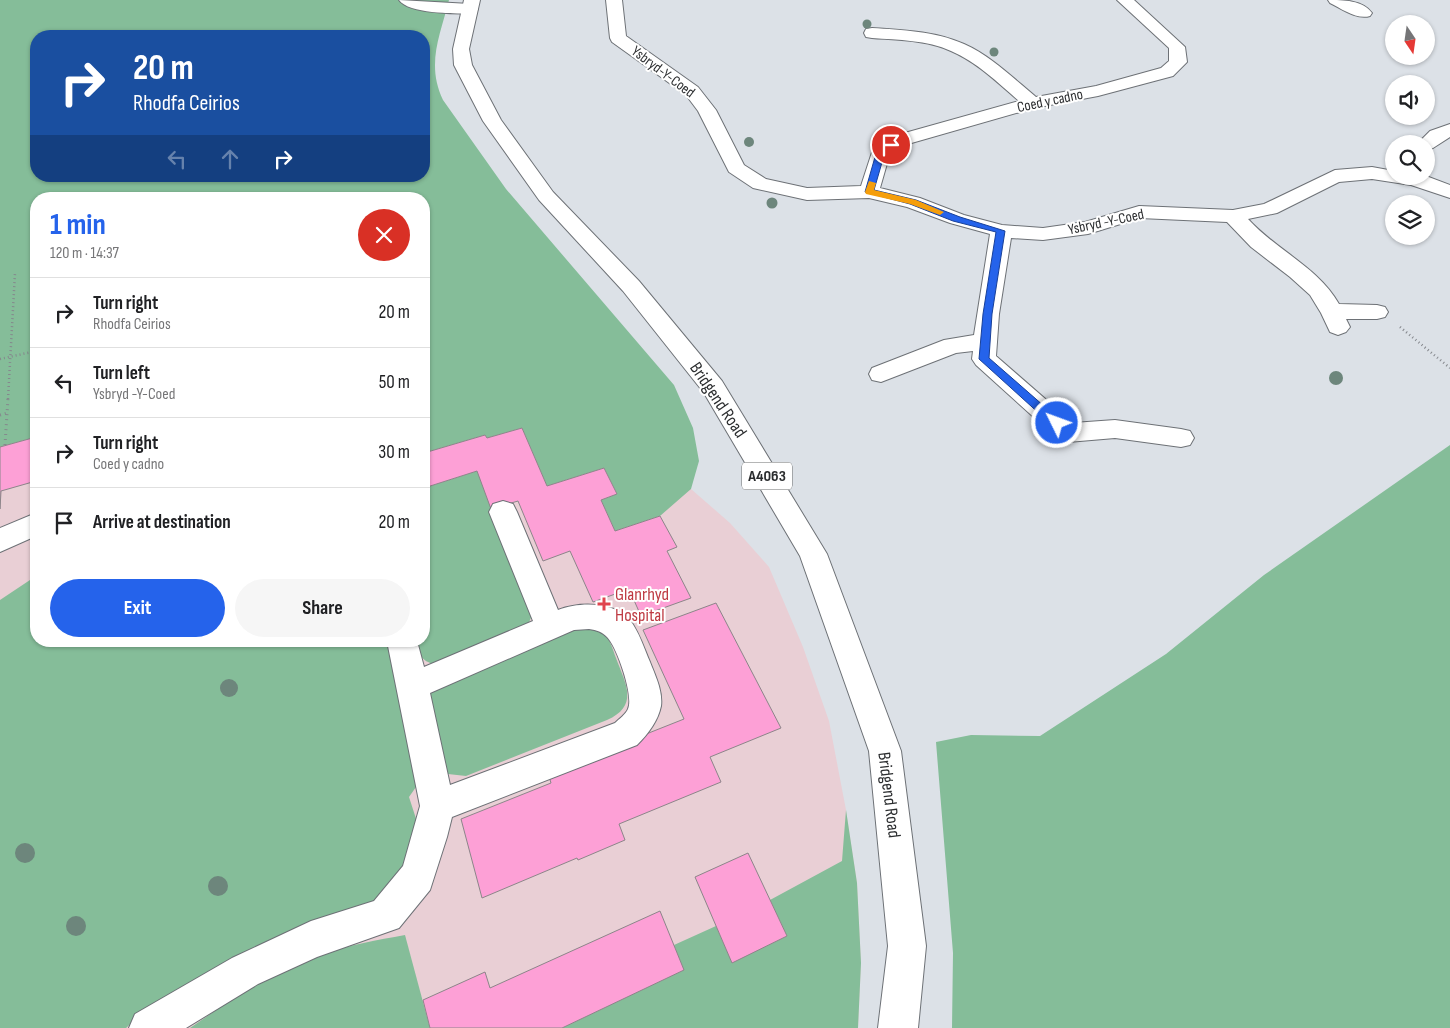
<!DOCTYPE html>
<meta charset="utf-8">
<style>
body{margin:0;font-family:"Sofia Sans Condensed",sans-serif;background:#f6f6f6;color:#202124;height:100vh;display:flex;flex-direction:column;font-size:19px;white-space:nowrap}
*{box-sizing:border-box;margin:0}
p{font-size:16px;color:#757577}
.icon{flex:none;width:28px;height:28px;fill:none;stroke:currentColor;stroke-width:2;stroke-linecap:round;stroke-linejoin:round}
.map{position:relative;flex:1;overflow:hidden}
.panel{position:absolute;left:30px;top:192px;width:400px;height:455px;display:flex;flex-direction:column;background:#fff;border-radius:20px;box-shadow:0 1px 4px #0004}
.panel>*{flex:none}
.guide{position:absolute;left:30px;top:30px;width:400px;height:152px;border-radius:20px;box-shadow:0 1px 4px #0004;background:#1a4fa0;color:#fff;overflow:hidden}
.needle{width:32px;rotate:167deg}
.fabs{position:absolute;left:1385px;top:15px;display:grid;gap:10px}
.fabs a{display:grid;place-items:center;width:50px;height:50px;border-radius:50%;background:#fff;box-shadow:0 1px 4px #0004;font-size:25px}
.pin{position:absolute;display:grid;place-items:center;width:42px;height:42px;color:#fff;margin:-21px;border:2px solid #fff;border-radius:50%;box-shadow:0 1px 5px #0007}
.me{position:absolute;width:55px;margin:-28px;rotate:312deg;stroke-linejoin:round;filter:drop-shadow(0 0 4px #0008)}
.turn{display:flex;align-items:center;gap:18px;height:105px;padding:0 20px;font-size:22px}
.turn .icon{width:65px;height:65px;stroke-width:2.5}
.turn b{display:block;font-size:35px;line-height:42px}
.lanes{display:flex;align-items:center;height:48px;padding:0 20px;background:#0003;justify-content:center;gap:25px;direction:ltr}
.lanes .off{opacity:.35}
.round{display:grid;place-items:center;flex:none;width:52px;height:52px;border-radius:26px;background:#f6f6f6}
.headline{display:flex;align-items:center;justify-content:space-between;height:85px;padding:0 20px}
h1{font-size:30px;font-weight:700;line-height:38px;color:#2563eb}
.cta{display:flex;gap:10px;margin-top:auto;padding:10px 20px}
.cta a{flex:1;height:58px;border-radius:30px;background:#2563eb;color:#fff;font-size:20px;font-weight:700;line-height:58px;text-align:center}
.cta a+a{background:#f6f6f6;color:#202124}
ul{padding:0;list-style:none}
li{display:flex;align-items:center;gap:15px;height:70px;padding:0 20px;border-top:1px solid #e0e0e0}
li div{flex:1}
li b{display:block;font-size:19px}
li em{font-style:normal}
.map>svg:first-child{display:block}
</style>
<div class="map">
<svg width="1450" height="1028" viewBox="0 0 1450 1028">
<rect width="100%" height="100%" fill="#dce1e7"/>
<!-- medical -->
<polygon fill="#e9cfd5" points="58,176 36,199 36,641 424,641 424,350 691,489 730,523 769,567 803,647 829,721 846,810 857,883 861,963 858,1028 0,1028 0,188"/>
<!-- green -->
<g fill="#85bd99" fill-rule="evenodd">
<path d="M 0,0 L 449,0 C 440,36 426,64 443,100 L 506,189 L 674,385 L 693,428 L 699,461 L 691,489 L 660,516 L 615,531 L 601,500 L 617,494 L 604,468 L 547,486 L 522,428 L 487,438 L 485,435 L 424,453 L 424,199 L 36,199 L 36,437 L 0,447 ZM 36,36 L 424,36 L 424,176 L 36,176 Z"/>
<polygon points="1450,445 1450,1028 952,1028 953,953 936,742 971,735 1040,736 1166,654 1264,575"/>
<path d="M 477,471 L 533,613 L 527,627 L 438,665 C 422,662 419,656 415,641 L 424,641 L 424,488 Z"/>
<polygon points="36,576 36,641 391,641 423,777 409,797 420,831 417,848 381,900 136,1019 126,1028 0,1028 0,600"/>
<path d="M 583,624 C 589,626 600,628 604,633 C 610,639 613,650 616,658 C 625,683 640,705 607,720 L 466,776 L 448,774 L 440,768 L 426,693 Z"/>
<polygon points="846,810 857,883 861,963 858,1028 562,1028 683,970 674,945 716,926 732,962 787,936 770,900 842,861"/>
<path d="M 405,935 L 430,1028 L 190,1028 C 232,999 275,970 323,954 C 350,945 377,940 405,935 Z"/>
</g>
<!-- building -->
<g fill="#fda0d6" stroke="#8c8589">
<polygon points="522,428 547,486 604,468 617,494 601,500 615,531 660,516 677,547 667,551 691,598 641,616 629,589 593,602 570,551 543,561 518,501 491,509 477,471 424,488 424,453 485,435 487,438"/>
<polygon points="36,437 36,481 1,491 0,509 0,447"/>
<polygon points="716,603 781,728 710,757 721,782 619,824 625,840 578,860 577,858 482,898 461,819 551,783 548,773 684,719 643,630"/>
<polygon points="748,853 787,936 732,963 695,877"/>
<polygon points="660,911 684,970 562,1028 430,1028 423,1000 485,972 490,988"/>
</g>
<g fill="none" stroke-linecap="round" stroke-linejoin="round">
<defs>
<g id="minor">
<path d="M 399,0 L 470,4 L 476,6 L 478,9 L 476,12 L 470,14 C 453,13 409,14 399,0 Z"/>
<path d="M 606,0 L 622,0 L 626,36 L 698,87 L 716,110 L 744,165 L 766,179 L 807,188 L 861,186 L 874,146 L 894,136 L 1019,101 C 998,83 977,62 951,51 C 927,40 898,40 872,38 L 866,37 L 864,33 L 866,29 L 872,28 C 902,30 935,31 964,44 C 991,56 1013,78 1036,97 L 1096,86 L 1161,68 L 1169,61 L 1169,48 L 1117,0 L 1134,0 L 1185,47 L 1187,62 L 1173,76 L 1098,96 L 1034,108 L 908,144 L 890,153 L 880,188 L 920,198 L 964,215 L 1002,225 L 1043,228 L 1085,222 L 1139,206 L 1233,210 L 1264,204 L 1335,170 L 1372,167 L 1394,171 L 1394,176 L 1426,176 L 1450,185 L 1450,198 L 1411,185 L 1372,179 L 1339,182 L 1277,213 L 1248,219 C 1276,250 1318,267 1339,304 L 1377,305 L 1385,307 L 1388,312 L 1385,317 L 1377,319 L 1346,319 L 1350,327 L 1346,332 L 1338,335 L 1330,332 L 1321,313 L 1310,295 L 1290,277 L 1251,247 L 1227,222 L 1140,218 L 1088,234 L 1043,240 L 1011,238 L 999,314 L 996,356 L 1073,423 L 1115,420 L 1181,429 L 1190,431 L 1194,438 L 1190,445 L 1181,447 L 1115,438 L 1068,442 L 1059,440 L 976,365 L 972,359 L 973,351 L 956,353 L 881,382 L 872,380 L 869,374 L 872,368 L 944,340 L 974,335 L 990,234 L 950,223 L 907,207 L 869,198 L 807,200 L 753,188 L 729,172 L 698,111 L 686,95 L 612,42 L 610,38 Z"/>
<path d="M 1328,0 C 1343,0 1363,0 1372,13 L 1370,16 C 1357,20 1342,9 1330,3 Z"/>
<polygon points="1450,124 1450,137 1433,148 1426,150 1426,144 1417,144 1430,131"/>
<path d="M 503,501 L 513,504 L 517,512 L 558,610 C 579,602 613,601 630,620 C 639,632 644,648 650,662 C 655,675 663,691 661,706 C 658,721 648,734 637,745 L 452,817 L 447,837 L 430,890 L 399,928 L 317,957 L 258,984 L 186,1028 L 129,1028 L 135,1014 L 232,958 L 311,921 L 374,901 L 403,866 L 420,806 L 387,641 L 417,641 L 424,667 L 533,621 L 489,512 L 493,504 ZM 589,629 C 597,630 602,632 607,637 C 617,647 634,696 628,709 C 626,714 619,719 615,723 L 450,785 L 430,693 L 574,630 Z"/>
<polygon points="36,513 36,536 0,552 0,528"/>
</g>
<polygon id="major" points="464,0 480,0 469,49 472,65 501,120 553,192 639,281 722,381 827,554 901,751 926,946 918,1028 878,1028 888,946 869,751 800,556 704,393 623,291 539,200 483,121 454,65 453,49"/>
</defs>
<!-- minor casing -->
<use href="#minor" stroke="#6d7176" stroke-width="2"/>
<!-- major casing -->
<use href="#major" stroke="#6d7176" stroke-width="2"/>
<!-- path-far1 -->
<g stroke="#85888d" stroke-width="2.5" stroke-dasharray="1 3" stroke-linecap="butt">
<polyline points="1400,327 1450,368"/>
<polyline points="0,359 36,351"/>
<polyline points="8,399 15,273"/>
</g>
<!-- path -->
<g stroke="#85888d" stroke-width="3" stroke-dasharray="1 4" stroke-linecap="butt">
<polyline points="0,415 7,413"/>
<polyline points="5,445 8,398"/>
</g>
<!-- minor -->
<use href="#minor" fill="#fff" fill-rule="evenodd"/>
<!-- major -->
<use href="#major" fill="#fff" fill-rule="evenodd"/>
</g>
<!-- trees -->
<g fill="#6d867c">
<circle cx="867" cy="24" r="4.5"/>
<circle cx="994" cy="52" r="4.5"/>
<circle cx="749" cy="142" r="5"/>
<circle cx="772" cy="203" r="5.5"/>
<circle cx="1336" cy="378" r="7"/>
<circle cx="229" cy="688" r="9"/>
<circle cx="25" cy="853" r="10"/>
<circle cx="218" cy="886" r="10"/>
<circle cx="76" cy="926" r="10"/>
</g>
<!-- route -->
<polygon fill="#2563eb" stroke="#184099" points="891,143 895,145 885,152 874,190 916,200 960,217 1005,231 992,314 989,358 1060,420 1062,423 1060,426 1053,426 979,359 983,314 996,232 953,221 910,204 865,192 877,150"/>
<!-- slow -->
<polygon fill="#f59e0b" points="869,181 876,183 874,190 916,200 944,212 940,215 910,204 866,194 865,192"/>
<!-- markers -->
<path fill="#e0444e" stroke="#fff" stroke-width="2" d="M601.5 596.5h5v5h5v5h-5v5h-5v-5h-5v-5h5z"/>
<g text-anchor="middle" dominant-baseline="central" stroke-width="4" stroke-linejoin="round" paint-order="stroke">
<!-- far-street labels -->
<g font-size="15" fill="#2b2d2f" stroke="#fff">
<text transform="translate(663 72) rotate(37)">Ysbryd-Y-Coed</text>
<text transform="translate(1050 101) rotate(-12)">Coed y cadno</text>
<text transform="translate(1106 222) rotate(-12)">Ysbryd -Y-Coed</text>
</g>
<!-- shield labels -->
<rect fill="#fff" stroke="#6b6c6d" stroke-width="1" x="742" y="462.5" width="50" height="27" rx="4"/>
<g font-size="16" font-weight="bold" fill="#2b2d2f">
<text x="767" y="476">A4063</text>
</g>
<!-- street labels -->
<g font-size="18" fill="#2b2d2f" stroke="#fff">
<text transform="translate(718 400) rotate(56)">Bridgend Road</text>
<text transform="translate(889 795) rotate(83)">Bridgend Road</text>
</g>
<!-- health labels -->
<g font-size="18" fill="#be3a42" stroke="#fff" text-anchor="start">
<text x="615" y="594">Glanrhyd<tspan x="615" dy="21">Hospital</tspan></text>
</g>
</g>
</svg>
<div class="fabs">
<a><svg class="needle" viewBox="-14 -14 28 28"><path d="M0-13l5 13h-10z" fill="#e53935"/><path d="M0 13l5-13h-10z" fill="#757577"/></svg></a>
<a><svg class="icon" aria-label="sound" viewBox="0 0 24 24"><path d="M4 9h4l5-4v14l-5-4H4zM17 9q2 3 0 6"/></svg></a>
<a><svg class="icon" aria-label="search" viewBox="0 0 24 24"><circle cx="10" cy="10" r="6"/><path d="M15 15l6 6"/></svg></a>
<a><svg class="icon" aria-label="layers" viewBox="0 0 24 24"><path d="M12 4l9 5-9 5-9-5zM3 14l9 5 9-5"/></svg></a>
</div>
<div class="pin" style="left:891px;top:145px;background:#d93025"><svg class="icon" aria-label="arrive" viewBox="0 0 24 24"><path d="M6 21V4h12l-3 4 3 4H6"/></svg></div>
<svg class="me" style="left:1057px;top:423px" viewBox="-20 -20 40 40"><circle r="17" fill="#2563eb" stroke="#fff" stroke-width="3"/><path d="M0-11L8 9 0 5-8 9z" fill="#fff"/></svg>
<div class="guide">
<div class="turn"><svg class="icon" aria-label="right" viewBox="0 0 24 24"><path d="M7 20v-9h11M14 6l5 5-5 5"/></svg><div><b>20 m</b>Rhodfa Ceirios</div></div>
<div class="lanes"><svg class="icon off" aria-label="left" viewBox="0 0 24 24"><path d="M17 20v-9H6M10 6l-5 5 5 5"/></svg><svg class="icon off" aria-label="ahead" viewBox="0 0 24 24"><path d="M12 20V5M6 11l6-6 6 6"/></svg><svg class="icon" aria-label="right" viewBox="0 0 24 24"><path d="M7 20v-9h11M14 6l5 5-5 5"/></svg></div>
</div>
<section class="panel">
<div class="headline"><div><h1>1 min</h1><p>120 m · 14:37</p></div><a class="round" style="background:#d93025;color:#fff"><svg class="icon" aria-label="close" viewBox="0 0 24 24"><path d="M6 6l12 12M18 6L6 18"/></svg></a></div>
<ul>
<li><svg class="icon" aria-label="right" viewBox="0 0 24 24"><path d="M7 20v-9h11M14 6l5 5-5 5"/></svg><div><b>Turn right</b><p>Rhodfa Ceirios</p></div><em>20 m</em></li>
<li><svg class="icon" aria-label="left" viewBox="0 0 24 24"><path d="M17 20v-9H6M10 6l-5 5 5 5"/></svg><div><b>Turn left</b><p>Ysbryd -Y-Coed</p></div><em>50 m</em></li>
<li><svg class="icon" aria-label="right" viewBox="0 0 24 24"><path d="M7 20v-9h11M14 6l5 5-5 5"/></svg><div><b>Turn right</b><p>Coed y cadno</p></div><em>30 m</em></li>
<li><svg class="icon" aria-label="arrive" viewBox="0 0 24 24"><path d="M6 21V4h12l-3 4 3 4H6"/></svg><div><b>Arrive at destination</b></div><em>20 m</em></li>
</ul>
<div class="cta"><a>Exit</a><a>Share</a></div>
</section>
</div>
